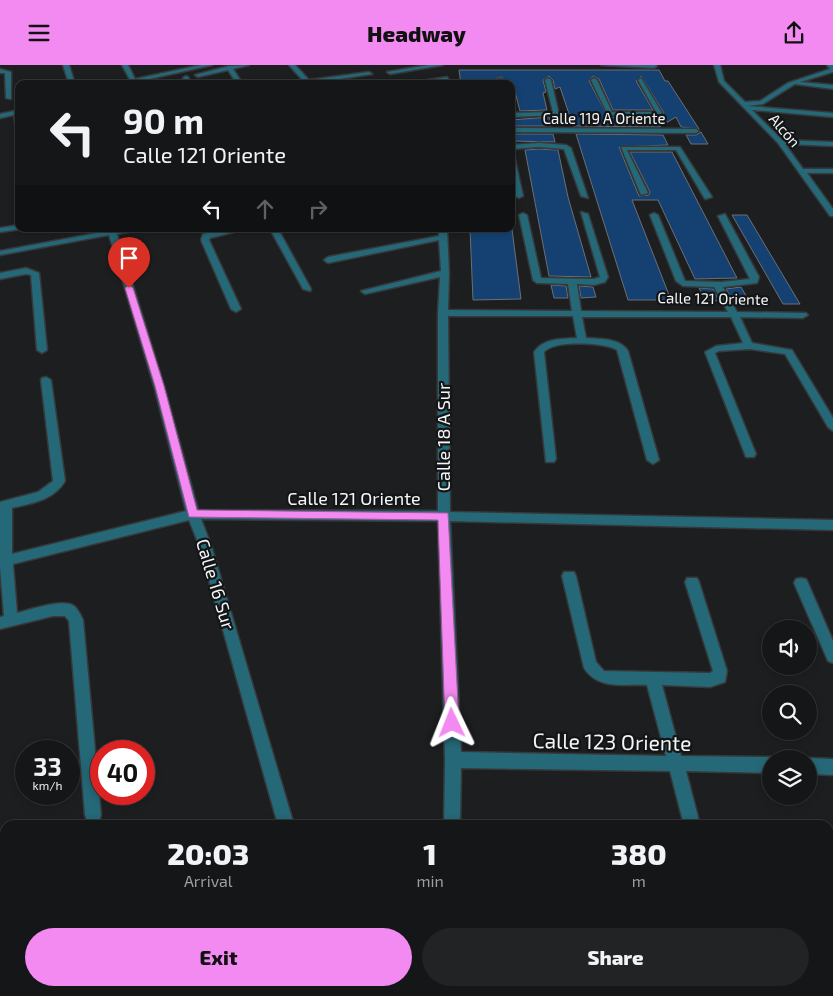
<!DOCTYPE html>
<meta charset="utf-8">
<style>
body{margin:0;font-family:"Exo 2",sans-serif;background:#222325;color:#f1f3f6;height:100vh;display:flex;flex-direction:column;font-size:19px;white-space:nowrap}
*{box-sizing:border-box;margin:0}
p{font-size:16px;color:#9d9fa2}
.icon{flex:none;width:28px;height:28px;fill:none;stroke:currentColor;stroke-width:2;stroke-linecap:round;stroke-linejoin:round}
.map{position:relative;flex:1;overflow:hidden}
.drawer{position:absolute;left:0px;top:755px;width:834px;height:176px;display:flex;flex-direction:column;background:#151618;border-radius:15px 15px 0 0;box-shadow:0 2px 8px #0003,0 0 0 1px #343537}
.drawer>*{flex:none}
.top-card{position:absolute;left:15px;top:15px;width:500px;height:152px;border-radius:10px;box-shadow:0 2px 8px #0003,0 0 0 1px #343537;background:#151618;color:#f1f3f6;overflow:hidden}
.buttons{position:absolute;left:762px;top:555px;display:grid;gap:10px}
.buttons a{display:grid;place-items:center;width:55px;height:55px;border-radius:50%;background:#151618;box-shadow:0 2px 8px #0003,0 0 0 1px #343537;font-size:25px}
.speed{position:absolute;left:15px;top:675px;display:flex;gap:10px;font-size:25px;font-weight:700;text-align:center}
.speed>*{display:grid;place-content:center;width:65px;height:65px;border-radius:50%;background:#151618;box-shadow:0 2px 8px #0003,0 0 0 1px #343537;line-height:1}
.speed small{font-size:12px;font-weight:400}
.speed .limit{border:8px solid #d22;background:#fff;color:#111}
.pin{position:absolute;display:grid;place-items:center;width:42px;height:42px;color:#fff;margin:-51px -21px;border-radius:50% 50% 50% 0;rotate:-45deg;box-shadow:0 0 5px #0007}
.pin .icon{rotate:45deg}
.me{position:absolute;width:55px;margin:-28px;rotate:358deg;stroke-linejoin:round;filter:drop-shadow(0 0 4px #0008)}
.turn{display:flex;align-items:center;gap:18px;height:105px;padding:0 25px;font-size:22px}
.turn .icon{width:65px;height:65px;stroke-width:2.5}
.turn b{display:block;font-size:35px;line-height:42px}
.lanes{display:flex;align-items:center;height:48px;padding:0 25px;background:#0003;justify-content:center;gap:25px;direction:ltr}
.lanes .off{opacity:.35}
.eta{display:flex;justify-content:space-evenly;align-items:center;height:85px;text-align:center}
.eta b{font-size:30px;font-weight:800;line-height:35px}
.button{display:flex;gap:10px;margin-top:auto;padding:10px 25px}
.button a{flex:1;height:58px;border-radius:30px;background:#f38af2;color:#111;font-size:20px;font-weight:800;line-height:58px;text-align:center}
.button a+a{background:#222325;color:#f1f3f6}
header{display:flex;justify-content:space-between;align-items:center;height:65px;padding:0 25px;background:#f38af2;color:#111;font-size:22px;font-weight:800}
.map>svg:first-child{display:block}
</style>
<header><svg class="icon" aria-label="menu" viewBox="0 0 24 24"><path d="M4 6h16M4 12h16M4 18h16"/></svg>Headway<svg class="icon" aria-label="share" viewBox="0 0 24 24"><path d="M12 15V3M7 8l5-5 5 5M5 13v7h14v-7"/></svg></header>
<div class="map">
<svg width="833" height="931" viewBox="0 0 833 931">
<rect width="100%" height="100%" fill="#1c1e20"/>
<!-- building -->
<g fill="#144172" stroke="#6d6f71" fill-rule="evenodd">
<path d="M 459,5 L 659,5 L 665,16 L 668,16 L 699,64 L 681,62 L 676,52 L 659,62 L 573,61 L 560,22 L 555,24 L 553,15 L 549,11 L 543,15 L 546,27 L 543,28 L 547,45 L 520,46 L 513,19 L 506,19 L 502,12 L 497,13 L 496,19 L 461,19 ZM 593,11 L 599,14 L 613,45 L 653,45 L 636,16 L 641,11 L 664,48 L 656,54 L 608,52 L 589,16 Z"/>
<polygon points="549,52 551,61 511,61 511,55"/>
<polygon points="701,67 708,79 691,79 686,70 696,70"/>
<polygon points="511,69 553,69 555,77 511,76"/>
<polygon points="576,69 663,70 668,80 619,82 639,131 649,130 650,127 630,87 672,87 737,213 695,214 658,135 632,135 671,235 628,235"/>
<polygon points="539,84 558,85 568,132 591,212 549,211 525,85"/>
<polygon points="732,150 747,150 800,239 783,239"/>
<polygon points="470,164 512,164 521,234 473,235"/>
<polygon points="551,220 566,221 568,233 554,233"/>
<polygon points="579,221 593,222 596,232 581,233"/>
<polygon points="741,222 749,236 733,236 726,224"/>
<polygon points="699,223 713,224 719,236 705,235"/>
</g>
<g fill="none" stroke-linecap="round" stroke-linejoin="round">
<defs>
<g id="minor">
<polygon points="63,0 69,0 75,19 69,19"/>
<polygon points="122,0 128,0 135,14 201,0 212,0 127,19 114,19 130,15"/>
<polygon points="249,0 233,4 243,19 237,19 228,5 198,12 195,10 229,1"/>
<polygon points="289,0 295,0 309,15 369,7 372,9 306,19"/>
<polygon points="428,0 443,0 390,9 387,7"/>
<polygon points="601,0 656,0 657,1 654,3"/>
<polygon points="714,0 720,0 724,16 745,37 760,36 788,18 830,4 827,0 833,0 833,7 800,17 833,20 833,24 795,19 763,39 748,41 833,48 833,52 752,45 782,75 833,77 833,81 785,79 803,104 833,104 833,108 807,108 833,144 833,151 830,151 778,78 719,17"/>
<polygon points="0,4 11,7 11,34 6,33 5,8 0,8"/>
<polygon points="186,11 188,12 192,19 186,19 183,13"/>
<polygon points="447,12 449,15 413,19 416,17"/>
<polygon points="548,13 551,15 559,50 511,52 511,48 553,47 545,15"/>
<polygon points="594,13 597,15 612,47 656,47 638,15 641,13 662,48 656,52 608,50 591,15"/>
<polygon points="498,14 502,14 504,19 498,19"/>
<polygon points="19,45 19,65 16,63 14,50 0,53 0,49"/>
<polygon points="511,63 696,64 699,66 696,68 511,67"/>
<polygon points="539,78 566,80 571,83 588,133 581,131 564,84 539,82 511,84 511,80"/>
<polygon points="621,82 680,82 712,132 705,134 676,85 627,85 648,128 641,130"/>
<polygon points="511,88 514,90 523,131 519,133 515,131 511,110"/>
<path d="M 581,147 L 588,149 L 608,212 L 605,217 L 594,220 L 577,219 L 581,246 L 728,247 L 714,222 L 683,221 L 676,216 L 650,150 L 654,148 L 658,150 L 685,216 L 721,217 L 750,214 L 718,151 L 725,149 L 759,212 L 757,218 L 723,222 L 737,247 L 806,248 L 808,250 L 803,253 L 740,252 L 752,278 L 792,285 L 833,353 L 833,366 L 828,362 L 785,289 L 750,284 L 719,286 L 715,288 L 756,389 L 754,392 L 746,392 L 705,287 L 716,281 L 743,278 L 731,252 L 582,252 L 586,273 C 601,274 620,273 628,286 L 659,395 L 653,399 L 647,395 L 617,285 C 605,277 553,275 544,287 L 556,394 L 554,397 L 546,397 L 534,287 C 544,273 561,274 577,273 L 573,251 L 448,251 L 450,447 L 833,455 L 833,465 L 450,456 L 461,687 L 666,691 L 647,620 C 624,619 598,625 584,603 L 562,511 L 564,507 L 574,507 L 576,511 L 596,597 L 604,606 L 710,608 L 713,606 L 685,517 L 687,513 L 697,513 L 699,517 L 727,606 L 725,617 L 710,622 L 662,620 L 681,691 L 771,692 L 775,694 L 771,694 L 771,708 L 686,706 L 700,760 L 684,760 L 670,706 L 461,703 L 460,760 L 444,760 L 445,695 L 438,456 L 201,454 L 211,480 L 294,760 L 278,760 L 199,480 L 189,455 L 13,499 L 17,548 C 29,545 64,533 74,541 C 78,544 81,551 83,555 L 101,750 L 99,756 L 93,758 L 87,756 L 85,750 L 69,556 L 65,551 L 53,551 L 0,564 L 0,552 L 4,551 L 0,502 L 0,437 L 38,427 L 53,416 L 41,315 L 42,313 L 46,312 L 51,315 L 65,416 C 54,435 33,438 12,443 L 12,489 L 186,446 L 154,321 L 109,170 L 0,190 L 0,186 L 108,166 L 107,164 L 134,164 L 133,166 L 117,169 L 164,321 L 198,445 L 438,446 L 438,248 L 440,212 L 365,229 L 361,226 L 441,206 L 439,175 L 328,198 L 324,195 L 328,192 L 439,171 L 439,164 L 447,164 L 449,208 L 448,245 L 572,246 L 568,219 L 537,218 L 533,215 L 519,150 L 523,148 L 527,150 L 541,213 L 594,214 L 600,212 Z"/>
<polygon points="19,160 19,164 22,164 0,167 0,163"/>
<polygon points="231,164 246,164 210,173 209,175 241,244 236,247 231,244 201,175 203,169"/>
<polygon points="270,164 278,164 311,224 310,226 303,224"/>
<polygon points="26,203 39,208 47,285 42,288 37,285 31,210 26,209 0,214 0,208"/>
<polygon points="801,513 806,514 808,518 833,576 833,598 828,596 794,518 796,514"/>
<polygon points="809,693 833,694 833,710 809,709"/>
<polygon points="118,926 138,926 139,931 119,931"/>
<polygon points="323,926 343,926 344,931 324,931"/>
<rect x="438" y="926" width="20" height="5"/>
<polygon points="634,926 654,926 655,931 635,931"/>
<polygon points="803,926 823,926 824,931 804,931"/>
</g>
</defs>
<!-- minor casing -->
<use href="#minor" stroke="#36383a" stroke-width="3"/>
<!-- minor -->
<use href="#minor" fill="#256877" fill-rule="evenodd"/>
</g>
<!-- route -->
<polygon fill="#f38af2" stroke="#9e5a9d" points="129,220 133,223 164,321 197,445 448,448 459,658 457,662 452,664 447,662 445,658 438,455 189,452 155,321 125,223"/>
<g text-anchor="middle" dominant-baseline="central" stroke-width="4.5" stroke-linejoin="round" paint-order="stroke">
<!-- far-street labels -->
<g font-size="15" fill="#f3f5f6" stroke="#131517">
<text x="604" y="53">Calle 119 A Oriente</text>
<text transform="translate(785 65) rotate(49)">Alcón</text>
<text transform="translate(713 233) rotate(1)">Calle 121 Oriente</text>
</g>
<!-- street labels -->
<g font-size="18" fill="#f3f5f6" stroke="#131517">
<text transform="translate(443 372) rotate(-90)">Calle 18 A Sur</text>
<text x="354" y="433">Calle 121 Oriente</text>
<text transform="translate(216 519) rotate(73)">Calle 16 Sur</text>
</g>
<!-- near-street labels -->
<g font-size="21" fill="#f3f5f6" stroke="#131517">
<text transform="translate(612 676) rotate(1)">Calle 123 Oriente</text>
</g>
</g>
</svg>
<div class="buttons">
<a><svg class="icon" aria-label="sound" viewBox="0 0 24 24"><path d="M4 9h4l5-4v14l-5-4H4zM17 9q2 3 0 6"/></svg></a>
<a><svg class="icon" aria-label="search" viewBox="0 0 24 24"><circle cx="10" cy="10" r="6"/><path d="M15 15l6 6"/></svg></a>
<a><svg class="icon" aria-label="layers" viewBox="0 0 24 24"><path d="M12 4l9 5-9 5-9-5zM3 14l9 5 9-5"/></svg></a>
</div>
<div class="speed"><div>33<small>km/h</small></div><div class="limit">40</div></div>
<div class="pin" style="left:129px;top:223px;background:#d93025"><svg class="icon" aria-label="arrive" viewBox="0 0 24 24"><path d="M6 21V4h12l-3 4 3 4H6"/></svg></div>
<svg class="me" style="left:452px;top:658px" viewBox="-20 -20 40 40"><path d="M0-17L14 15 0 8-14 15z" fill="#f38af2" stroke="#fff" stroke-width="4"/></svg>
<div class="top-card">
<div class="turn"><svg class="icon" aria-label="left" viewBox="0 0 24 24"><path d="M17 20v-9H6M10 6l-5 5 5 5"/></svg><div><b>90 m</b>Calle 121 Oriente</div></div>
<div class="lanes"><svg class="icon" aria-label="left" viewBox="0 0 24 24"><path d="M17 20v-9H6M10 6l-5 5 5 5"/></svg><svg class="icon off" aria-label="ahead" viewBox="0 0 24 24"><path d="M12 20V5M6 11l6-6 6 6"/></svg><svg class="icon off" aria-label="right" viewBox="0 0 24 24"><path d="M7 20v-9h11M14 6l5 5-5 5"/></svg></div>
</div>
<section class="drawer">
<div class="eta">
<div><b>20:03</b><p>Arrival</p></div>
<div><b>1</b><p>min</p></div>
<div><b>380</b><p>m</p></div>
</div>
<div class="button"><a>Exit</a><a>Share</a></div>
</section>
</div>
